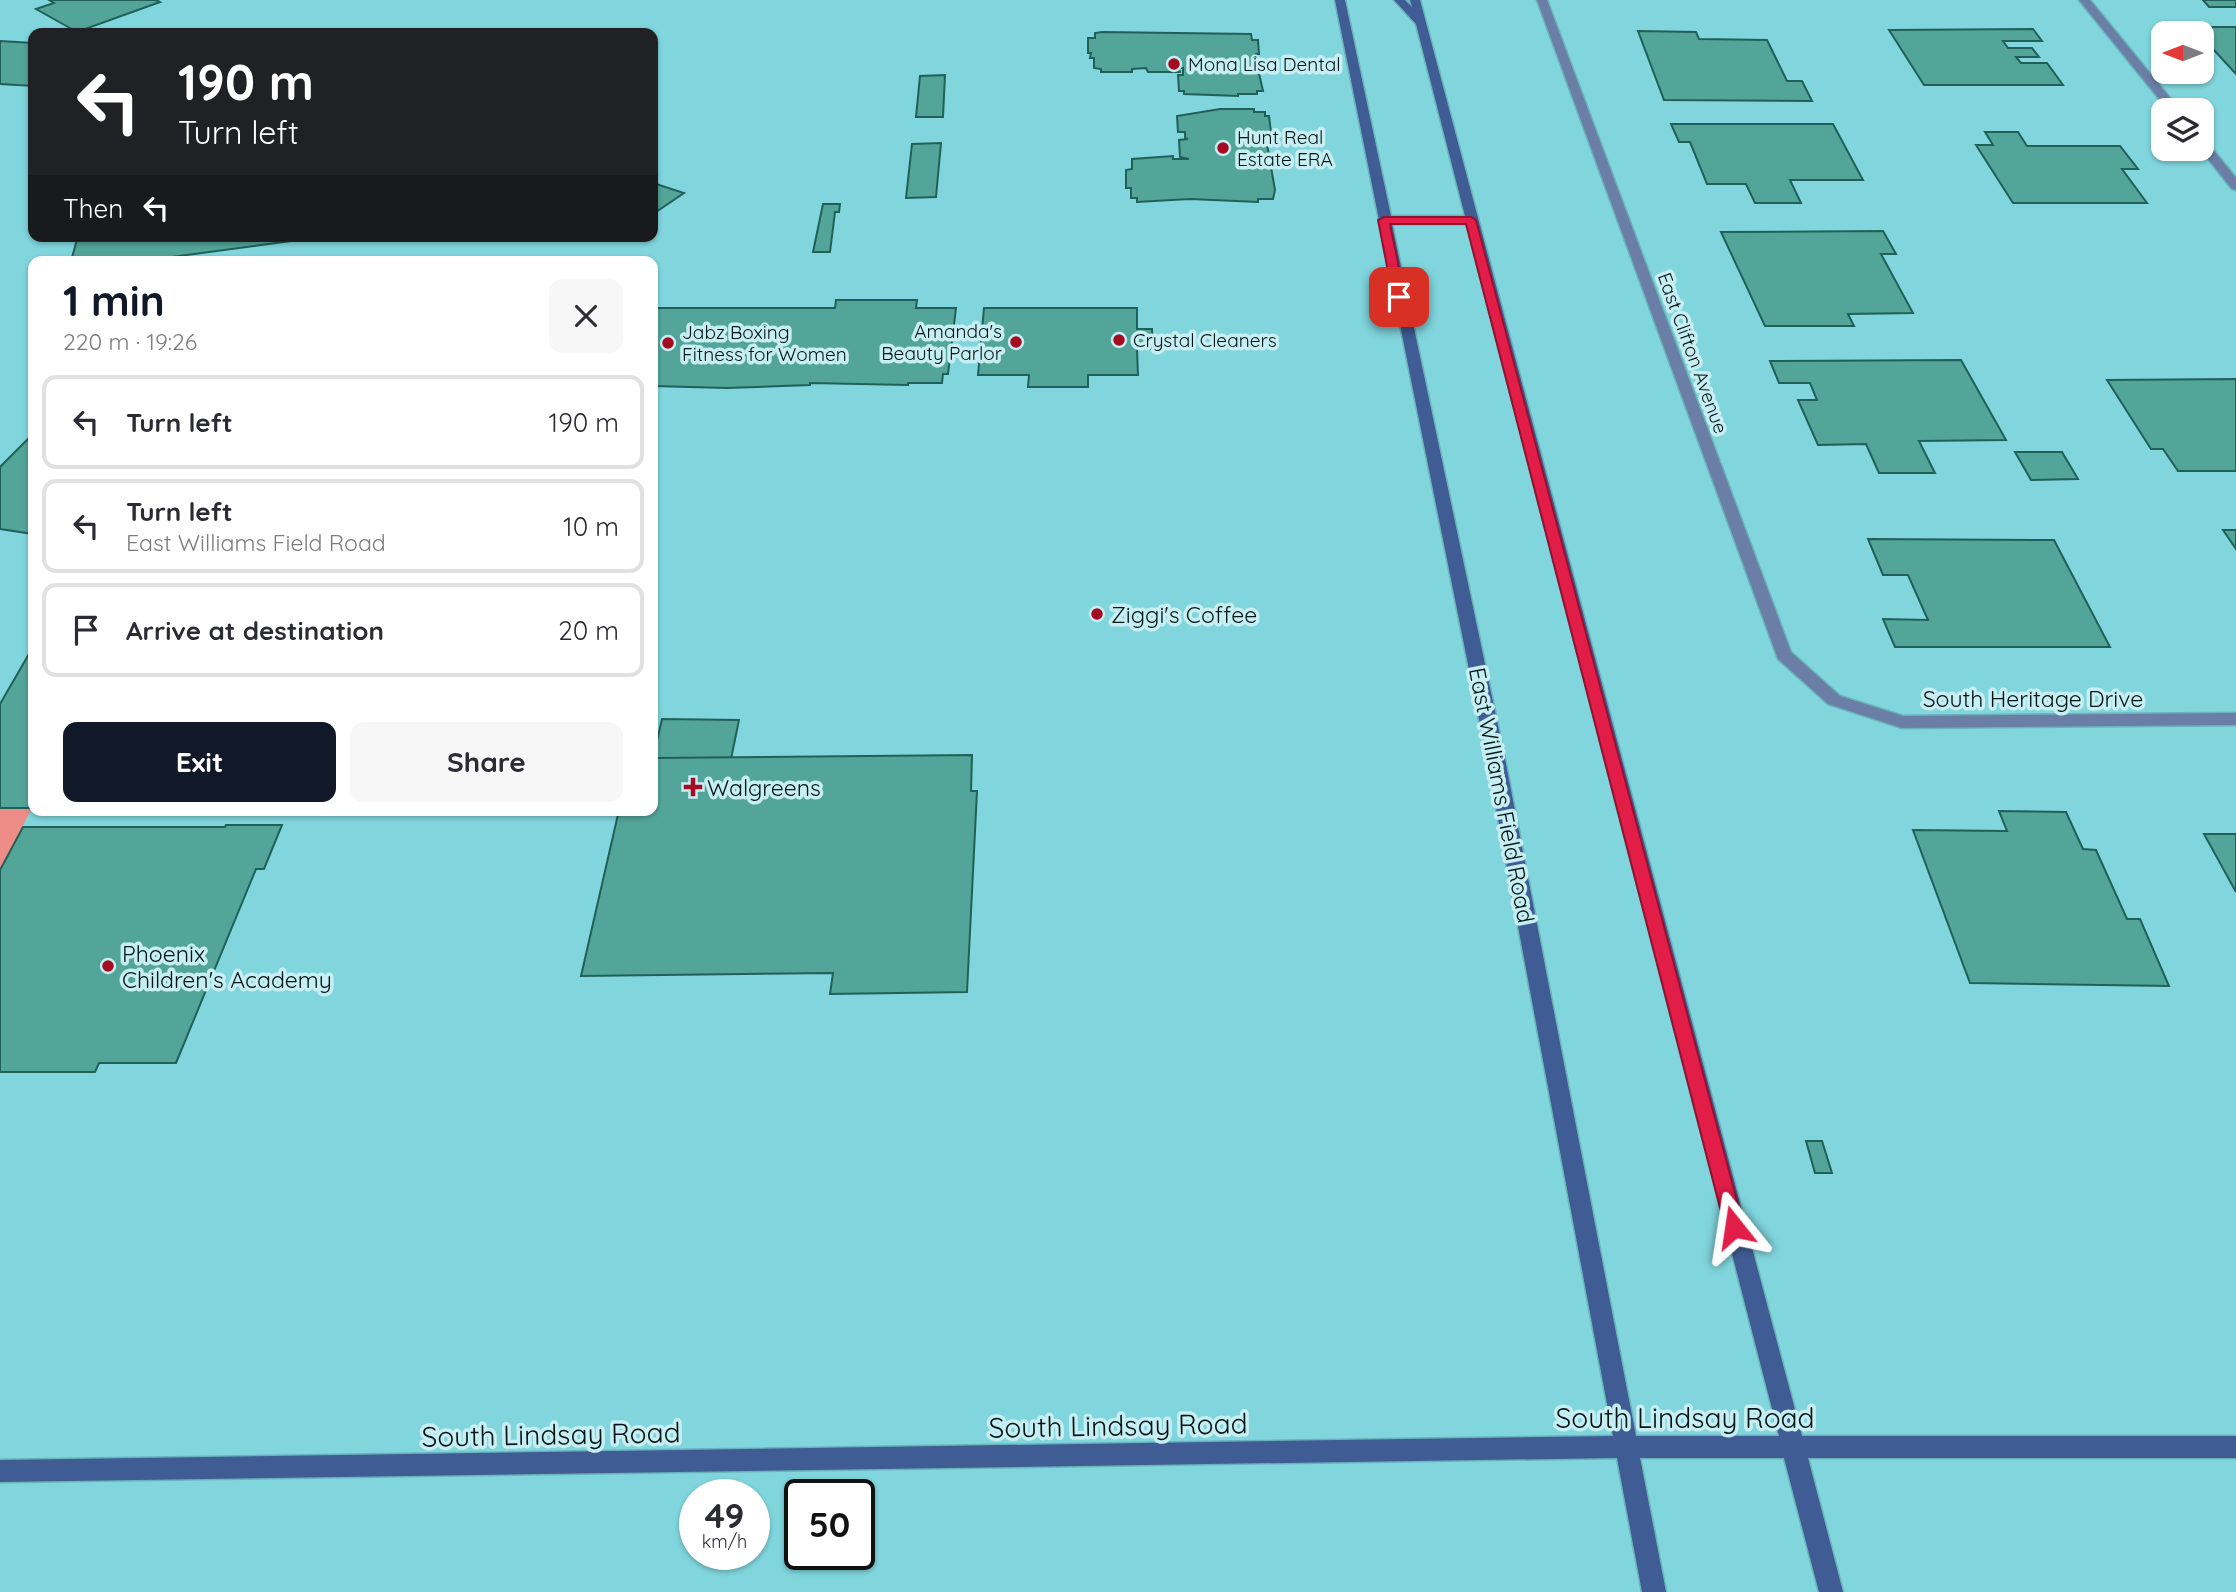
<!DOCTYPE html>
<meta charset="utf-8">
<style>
body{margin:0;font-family:Quicksand,sans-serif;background:#f7f7f7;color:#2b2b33;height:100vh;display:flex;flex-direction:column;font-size:26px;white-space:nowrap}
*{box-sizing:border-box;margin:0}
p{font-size:23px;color:#7c7c81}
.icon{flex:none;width:38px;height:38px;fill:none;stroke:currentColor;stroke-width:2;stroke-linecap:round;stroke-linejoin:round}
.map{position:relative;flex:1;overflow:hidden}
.sheet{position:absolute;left:28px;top:256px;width:630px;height:560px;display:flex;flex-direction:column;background:#fff;border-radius:14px;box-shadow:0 2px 5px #0004}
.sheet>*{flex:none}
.guide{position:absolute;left:28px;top:28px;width:630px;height:214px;border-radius:14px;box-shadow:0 2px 5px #0004;background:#202124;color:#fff;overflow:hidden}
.needle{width:46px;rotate:270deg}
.fabs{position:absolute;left:2151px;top:21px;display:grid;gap:14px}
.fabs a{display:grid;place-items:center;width:63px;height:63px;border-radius:14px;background:#fff;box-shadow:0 2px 5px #0004;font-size:35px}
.speed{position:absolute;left:679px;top:1479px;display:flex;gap:14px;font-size:35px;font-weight:700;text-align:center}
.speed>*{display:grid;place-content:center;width:91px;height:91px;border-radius:50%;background:#fff;box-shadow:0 2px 5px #0004;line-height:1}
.speed small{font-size:18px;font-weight:400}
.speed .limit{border:4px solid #111;border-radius:10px;background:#fff;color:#111}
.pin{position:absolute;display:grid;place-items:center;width:60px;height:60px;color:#fff;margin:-30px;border-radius:14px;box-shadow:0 4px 10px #0006}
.me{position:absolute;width:77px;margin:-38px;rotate:345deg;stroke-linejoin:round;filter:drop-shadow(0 0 5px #0008)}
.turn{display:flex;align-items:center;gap:24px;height:147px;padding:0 35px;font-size:32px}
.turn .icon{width:91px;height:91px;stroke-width:2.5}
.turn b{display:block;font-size:49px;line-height:60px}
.then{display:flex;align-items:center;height:66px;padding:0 35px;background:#0003;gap:14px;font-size:26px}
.round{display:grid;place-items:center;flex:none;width:74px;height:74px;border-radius:14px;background:#f7f7f7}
.head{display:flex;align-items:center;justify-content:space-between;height:119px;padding:0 35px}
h1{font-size:42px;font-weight:700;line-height:52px;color:#111827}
.button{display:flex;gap:14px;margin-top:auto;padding:14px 35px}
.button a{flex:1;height:80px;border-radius:14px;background:#111827;color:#fff;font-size:28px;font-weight:700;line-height:80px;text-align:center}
.button a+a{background:#f7f7f7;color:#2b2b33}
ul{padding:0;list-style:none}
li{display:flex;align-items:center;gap:21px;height:94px;margin:0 14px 10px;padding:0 21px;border:4px solid #e1e1e2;border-radius:14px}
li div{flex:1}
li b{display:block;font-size:26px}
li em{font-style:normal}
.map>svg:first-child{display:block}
</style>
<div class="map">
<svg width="2236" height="1592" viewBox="0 0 2236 1592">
<rect width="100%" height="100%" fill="#81d5dd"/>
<!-- green -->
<polygon fill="#ee8c88" points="0,808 32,808 0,870"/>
<!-- building -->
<g fill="#53a599" stroke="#206058" stroke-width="2">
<polygon points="49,0 156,0 160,2 77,32 36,9 54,3"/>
<polygon points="2203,0 2236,0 2236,7 2209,7"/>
<polygon points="2193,27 2236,27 2236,74 2202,37 2202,33"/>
<polygon points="2033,29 2042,41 2003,41 2008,48 2032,48 2039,57 2016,57 2021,63 2047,63 2063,85 1924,85 1889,30"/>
<polygon points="1638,31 1696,32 1699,39 1767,40 1787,81 1802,81 1812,101 1664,100"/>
<polygon points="1102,32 1251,34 1252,40 1258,40 1259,54 1256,54 1255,69 1258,69 1263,91 1257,91 1257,94 1238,94 1238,96 1184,94 1184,91 1179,91 1178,75 1183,75 1183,68 1179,68 1180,72 1148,72 1146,68 1132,69 1132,72 1101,72 1101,69 1094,68 1094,58 1090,58 1091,53 1088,53 1088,38 1095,38 1095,33"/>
<polygon points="0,41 33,43 33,86 0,84"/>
<polygon points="945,75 943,117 916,117 920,76"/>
<polygon points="1220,109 1254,109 1254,112 1265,112 1265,116 1269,116 1271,132 1268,132 1266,138 1275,190 1273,199 1258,199 1258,202 1190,199 1137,202 1137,198 1131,198 1131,188 1126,188 1126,170 1132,169 1132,159 1173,156 1173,159 1189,159 1180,157 1179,140 1188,139 1185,138 1185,132 1178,132 1177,116"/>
<polygon points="1671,124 1833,124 1863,180 1790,180 1801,203 1755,203 1746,184 1707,184 1690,142 1679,142"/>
<polygon points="1985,132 2018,132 2027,146 2120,146 2138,169 2122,169 2147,203 2013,203 1976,145 1993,145"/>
<polygon points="941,143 936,197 906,198 912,144"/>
<polygon points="653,183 684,193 656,212 653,211"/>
<polygon points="823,204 840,204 839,212 835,212 830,252 813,252"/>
<polygon points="1883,231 1896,254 1881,254 1913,313 1848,314 1854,326 1765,326 1721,232"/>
<polygon points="78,236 328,236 142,261 71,261"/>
<polygon points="836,300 917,300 916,308 956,308 948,374 943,374 942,383 908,383 908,385 810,383 810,385 727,388 653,386 653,308 835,308"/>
<polygon points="984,308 1137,308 1137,329 1152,329 1153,349 1137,349 1138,375 1088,375 1088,387 1028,387 1029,375 978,375"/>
<polygon points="1961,360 2006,440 1919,441 1935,473 1879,473 1866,444 1818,445 1798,400 1817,400 1810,383 1779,383 1770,361"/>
<polygon points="2236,379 2236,471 2178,471 2163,449 2151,449 2107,380"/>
<polygon points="33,434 33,534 0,529 0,467"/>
<polygon points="2015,452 2062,452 2078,479 2031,480"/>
<polygon points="2223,530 2236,530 2236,549"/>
<polygon points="1868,539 2054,540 2110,647 1895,647 1883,619 1928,620 1908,575 1883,575"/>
<polygon points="33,647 33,808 0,808 0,704"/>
<polygon points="662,719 739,720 731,759 653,758"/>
<polygon points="972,755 971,791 977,791 967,992 830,994 833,973 581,976 619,810 653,810 653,758"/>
<polygon points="1999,811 2066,812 2083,849 2096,850 2127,919 2140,919 2169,986 1970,983 1913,830 2007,831"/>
<polygon points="226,825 282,825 264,869 256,869 176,1063 99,1063 95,1072 0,1072 0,870 23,827 225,827"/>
<polygon points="2204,834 2236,834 2236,892"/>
<polygon points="1806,1141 1822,1141 1832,1173 1815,1173"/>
</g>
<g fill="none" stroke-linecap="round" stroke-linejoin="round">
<defs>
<g id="street">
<polygon points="1537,0 1547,0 1791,652 1840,696 1903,716 2236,713 2236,725 1902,728 1828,704 1778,659"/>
<polygon points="2079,0 2090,0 2180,110 2168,110"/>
<polygon points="2202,140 2206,141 2236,178 2236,190 2232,189 2200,149"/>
</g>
<path id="secondary" d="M 1335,0 L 1345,0 L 1391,216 L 1465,216 L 1416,24 L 1394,0 L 1405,0 L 1412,7 L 1410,0 L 1420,0 L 1802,1436 L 2236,1436 L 2236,1458 L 1808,1458 L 1843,1592 L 1819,1592 L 1784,1458 L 1640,1458 L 1666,1592 L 1642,1592 L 1617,1458 L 0,1482 L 0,1460 L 1613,1436 L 1486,754 ZM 1392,224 L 1467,224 L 1779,1436 L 1636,1436 L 1504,754 Z"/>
</defs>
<!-- street casing -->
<use href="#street" stroke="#6ab3ba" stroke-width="3"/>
<!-- secondary casing -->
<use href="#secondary" stroke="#6ab3ba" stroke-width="3"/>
<!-- street -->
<use href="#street" fill="#6b7fa6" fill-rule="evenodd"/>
<!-- secondary -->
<use href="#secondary" fill="#405c94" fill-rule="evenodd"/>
</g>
<!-- route -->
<polygon fill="#e11d48" stroke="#92132f" stroke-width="2" points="1384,217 1471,217 1476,220 1744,1227 1741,1233 1734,1235 1728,1233 1725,1227 1466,224 1390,224 1405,297 1399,300 1393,297 1378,220"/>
<!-- markers -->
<g fill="#a50c22" stroke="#c7eef2" stroke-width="2.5">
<circle cx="1174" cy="64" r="7"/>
<circle cx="1223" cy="148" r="7"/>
<circle cx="1119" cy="340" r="7"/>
<circle cx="1016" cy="342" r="7"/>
<circle cx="668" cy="343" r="7"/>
<circle cx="1097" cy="614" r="7"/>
<path d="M689.5 776.5h7v7h7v7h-7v7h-7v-7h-7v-7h7z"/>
<circle cx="108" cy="966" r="7"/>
</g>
<g text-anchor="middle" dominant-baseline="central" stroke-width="7" stroke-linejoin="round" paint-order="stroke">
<!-- far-poi labels -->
<g font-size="19" fill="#001618" stroke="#c7eef2" text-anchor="start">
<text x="1188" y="64">Mona Lisa Dental</text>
<text x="1237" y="137">Hunt Real<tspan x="1237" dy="22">Estate ERA</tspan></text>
<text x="1002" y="331" text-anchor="end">Amanda's<tspan x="1002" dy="22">Beauty Parlor</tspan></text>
<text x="682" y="332">Jabz Boxing<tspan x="682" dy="22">Fitness for Women</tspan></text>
<text x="1133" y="340">Crystal Cleaners</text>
</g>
<!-- far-street labels -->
<g font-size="19" fill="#001618" stroke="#c7eef2">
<text transform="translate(1693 353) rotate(70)">East Clifton Avenue</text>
</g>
<!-- poi labels -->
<g font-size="23" fill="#001618" stroke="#c7eef2" text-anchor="start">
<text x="1111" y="614">Ziggi's Coffee</text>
<text x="707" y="787">Walgreens</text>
<text x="122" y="953">Phoenix<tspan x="122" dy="26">Children's Academy</tspan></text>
</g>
<!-- street labels -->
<g font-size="23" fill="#001618" stroke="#c7eef2">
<text x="2033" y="698">South Heritage Drive</text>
<text transform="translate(1502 795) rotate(79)">East Williams Field Road</text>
</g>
<!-- near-street labels -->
<g font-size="28" fill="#001618" stroke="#c7eef2">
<text x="1685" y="1417">South Lindsay Road</text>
<text transform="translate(1118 1425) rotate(-1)">South Lindsay Road</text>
<text transform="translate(551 1434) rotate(-1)">South Lindsay Road</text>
</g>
</g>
</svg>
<div class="fabs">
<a><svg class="needle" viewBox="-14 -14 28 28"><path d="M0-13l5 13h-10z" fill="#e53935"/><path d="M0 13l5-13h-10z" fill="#7c7c81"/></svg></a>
<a><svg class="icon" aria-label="layers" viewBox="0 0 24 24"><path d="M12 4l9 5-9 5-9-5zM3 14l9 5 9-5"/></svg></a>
</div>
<div class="speed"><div>49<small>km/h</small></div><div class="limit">50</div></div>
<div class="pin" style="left:1399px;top:297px;background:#d93025"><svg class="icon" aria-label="arrive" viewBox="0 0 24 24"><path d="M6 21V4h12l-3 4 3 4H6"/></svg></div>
<svg class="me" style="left:1734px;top:1227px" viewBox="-20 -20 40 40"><path d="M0-17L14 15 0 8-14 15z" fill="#e11d48" stroke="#fff" stroke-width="4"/></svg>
<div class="guide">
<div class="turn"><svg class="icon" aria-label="left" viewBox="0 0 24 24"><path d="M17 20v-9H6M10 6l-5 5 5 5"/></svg><div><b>190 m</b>Turn left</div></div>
<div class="then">Then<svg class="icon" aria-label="left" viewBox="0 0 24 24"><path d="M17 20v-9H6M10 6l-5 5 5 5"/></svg></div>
</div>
<section class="sheet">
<div class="head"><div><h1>1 min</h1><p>220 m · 19:26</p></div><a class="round"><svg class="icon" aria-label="close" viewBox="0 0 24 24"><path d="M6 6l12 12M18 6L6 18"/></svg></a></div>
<ul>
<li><svg class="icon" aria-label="left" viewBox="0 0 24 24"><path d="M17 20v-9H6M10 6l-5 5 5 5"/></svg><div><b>Turn left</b></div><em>190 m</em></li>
<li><svg class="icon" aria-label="left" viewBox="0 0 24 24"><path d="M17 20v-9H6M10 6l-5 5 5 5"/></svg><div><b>Turn left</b><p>East Williams Field Road</p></div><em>10 m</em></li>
<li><svg class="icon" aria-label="arrive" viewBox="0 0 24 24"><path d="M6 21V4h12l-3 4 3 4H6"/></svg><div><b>Arrive at destination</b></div><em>20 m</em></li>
</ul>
<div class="button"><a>Exit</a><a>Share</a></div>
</section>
</div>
